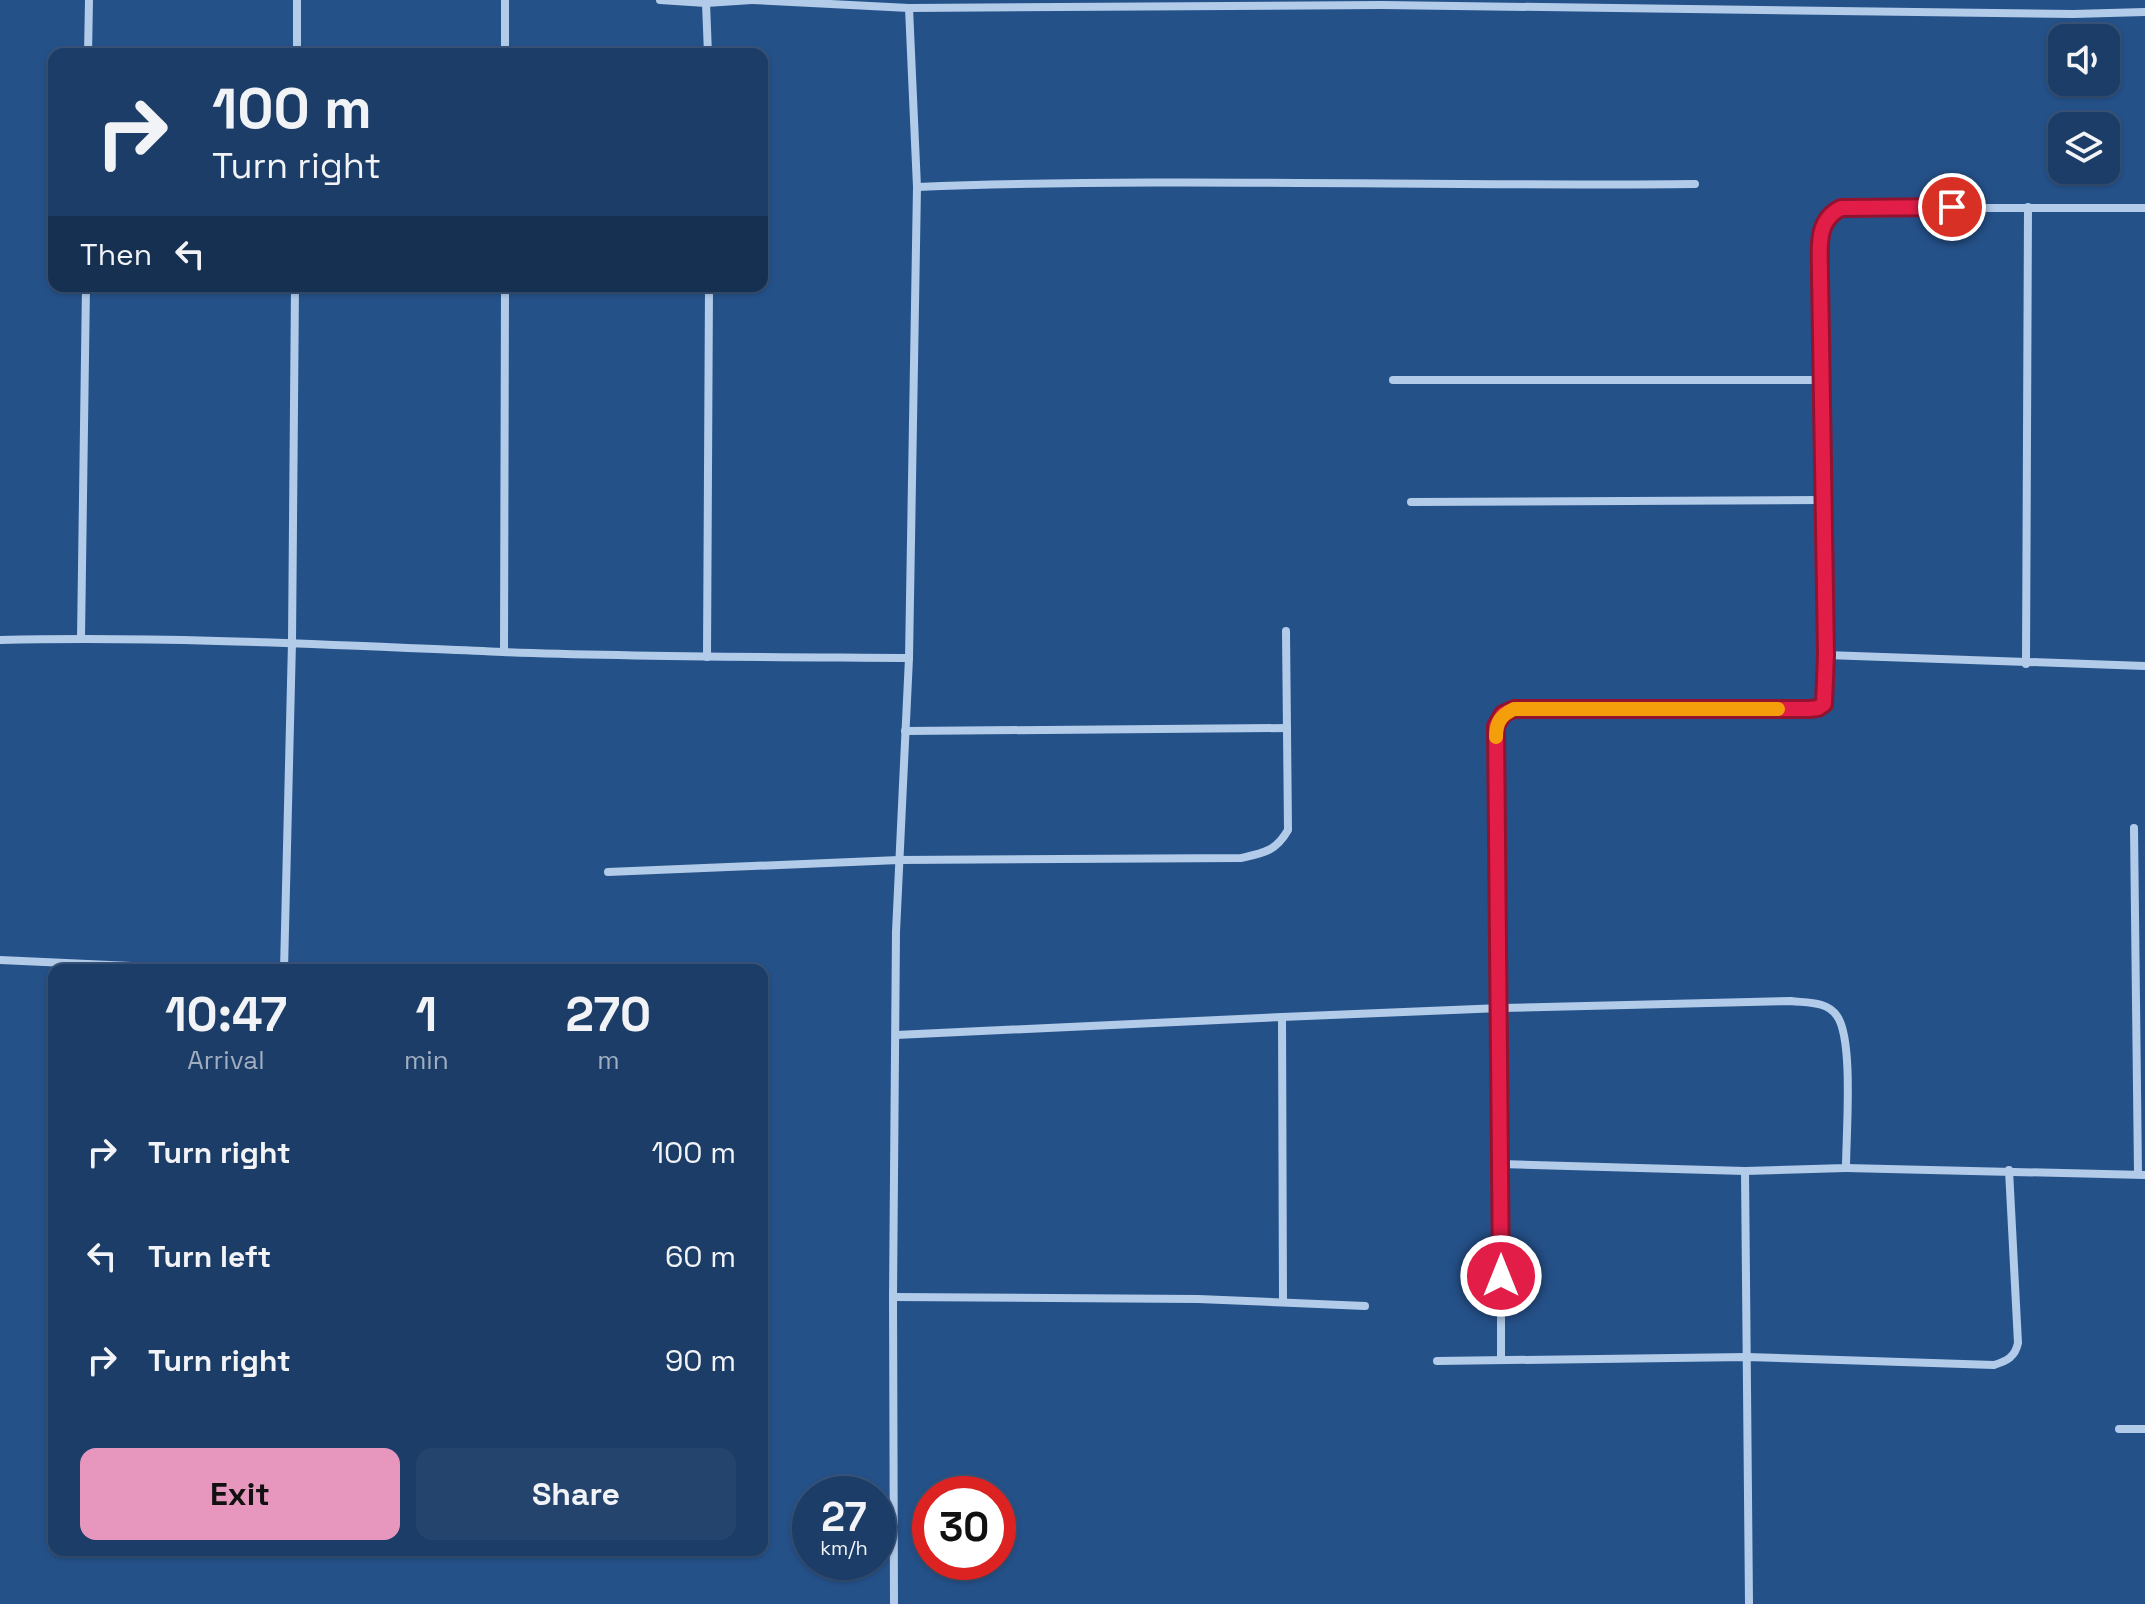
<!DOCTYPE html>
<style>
body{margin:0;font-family:"Space Grotesk",sans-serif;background:#25446d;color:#f1f3f6;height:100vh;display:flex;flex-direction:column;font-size:30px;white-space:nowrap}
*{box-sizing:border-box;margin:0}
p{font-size:26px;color:#a0aec0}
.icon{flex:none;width:44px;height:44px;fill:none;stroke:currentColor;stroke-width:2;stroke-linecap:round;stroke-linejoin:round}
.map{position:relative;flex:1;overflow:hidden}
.panel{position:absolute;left:48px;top:964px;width:720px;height:592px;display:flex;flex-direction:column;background:#1c3d67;border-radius:16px;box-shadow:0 2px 6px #0004,0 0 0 2px #3a567b}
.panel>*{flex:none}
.guide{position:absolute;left:48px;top:48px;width:720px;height:244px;border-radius:16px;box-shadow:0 2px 6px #0004,0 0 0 2px #3a567b;background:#1c3d67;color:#f1f3f6;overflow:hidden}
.controls{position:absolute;left:2048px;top:24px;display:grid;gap:16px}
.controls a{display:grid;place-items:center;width:72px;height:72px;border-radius:16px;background:#1c3d67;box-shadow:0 2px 6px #0004,0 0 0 2px #3a567b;font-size:40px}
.speed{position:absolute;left:792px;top:1476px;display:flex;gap:16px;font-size:40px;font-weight:700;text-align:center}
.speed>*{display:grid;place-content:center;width:104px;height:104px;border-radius:50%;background:#1c3d67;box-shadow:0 2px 6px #0004,0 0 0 2px #3a567b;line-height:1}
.speed small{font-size:20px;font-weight:400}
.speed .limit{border:12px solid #d22;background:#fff;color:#111}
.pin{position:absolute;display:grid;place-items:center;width:68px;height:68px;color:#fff;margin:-34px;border:4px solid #fff;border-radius:50%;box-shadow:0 2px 8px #0007}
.me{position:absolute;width:88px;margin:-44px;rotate:0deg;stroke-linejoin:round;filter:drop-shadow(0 0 6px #0008)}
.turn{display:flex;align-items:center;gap:28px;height:168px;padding:0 32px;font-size:36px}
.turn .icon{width:104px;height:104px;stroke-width:2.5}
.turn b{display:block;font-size:56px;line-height:68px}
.then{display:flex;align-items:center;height:76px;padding:0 32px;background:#0003;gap:16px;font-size:30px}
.eta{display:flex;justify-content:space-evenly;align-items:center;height:136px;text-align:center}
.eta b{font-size:48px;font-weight:700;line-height:56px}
.action{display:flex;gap:16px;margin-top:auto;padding:16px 32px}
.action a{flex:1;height:92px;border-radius:16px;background:#e797bd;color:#111;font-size:32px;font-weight:700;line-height:92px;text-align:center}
.action a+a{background:#25446d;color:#f1f3f6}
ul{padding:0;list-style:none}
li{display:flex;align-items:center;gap:24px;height:104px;padding:0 32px}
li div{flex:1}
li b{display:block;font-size:30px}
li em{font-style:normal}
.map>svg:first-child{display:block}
</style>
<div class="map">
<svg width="2145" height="1604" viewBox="0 0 2145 1604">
<rect width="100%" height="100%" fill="#255189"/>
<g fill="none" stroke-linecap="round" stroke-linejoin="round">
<!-- street -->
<g stroke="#b2cbe9" stroke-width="8">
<polyline points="505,0 505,54"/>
<polyline points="660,0 706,3 752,0"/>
<polyline points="752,0 909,8 1382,5 2073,14 2145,12"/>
<polyline points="706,3 708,54"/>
<polyline points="88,54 89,0"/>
<polyline points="297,54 297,0"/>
<path d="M 917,187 C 1176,177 1436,187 1695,184"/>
<path d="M 2145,208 L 1841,208 C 1815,221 1820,248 1820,274 L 1826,655 L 2145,666"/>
<polyline points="1393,380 1823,380"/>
<polyline points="1411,502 1822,500"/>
<polyline points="81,638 86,286"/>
<path d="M 0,640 C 168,636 335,645 503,652 C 638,657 773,657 909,658 L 917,187 L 909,8"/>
<polyline points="504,652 505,286"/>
<polyline points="707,657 709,286"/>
<polyline points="2026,664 2028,207"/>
<polyline points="905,731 1287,728"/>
<polyline points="2134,828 2138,1174"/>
<path d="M 608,872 L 899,860 L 1241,858 C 1264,853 1276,851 1288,830 L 1286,631"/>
<polyline points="0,960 220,970"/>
<polyline points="284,970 292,642 295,286"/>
<path d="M 1282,1017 L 1501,1008 L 1791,1001 C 1807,1003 1827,1001 1837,1016 C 1854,1040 1846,1135 1846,1168 L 1745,1171 L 1502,1164"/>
<polyline points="896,1035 1282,1017 1283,1302"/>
<polyline points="1846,1168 2145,1175"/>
<polyline points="1745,1171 1749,1604"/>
<polyline points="893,1297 1198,1299 1365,1306"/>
<polyline points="1501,1360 1501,1008 1496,726 1503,714 1514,709 1818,708 1826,697 1826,655"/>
<path d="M 1437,1361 L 1747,1357 L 1994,1365 C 2007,1361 2015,1357 2018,1343 L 2009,1170"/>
<polyline points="2119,1429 2145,1429"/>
<polyline points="894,1604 893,1297 896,932 909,658"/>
</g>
</g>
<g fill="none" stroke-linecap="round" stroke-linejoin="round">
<defs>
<path id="route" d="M 1501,1276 L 1496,726 L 1503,714 L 1514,709 L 1809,709 L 1818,708 L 1824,704 L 1826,655 L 1820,274 C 1820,248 1815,221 1841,208 L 1952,207"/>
</defs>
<!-- route casing -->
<use href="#route" stroke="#92132f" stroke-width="20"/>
<!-- route -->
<use href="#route" stroke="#e11d48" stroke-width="14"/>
<!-- slow -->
<path stroke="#f59e0b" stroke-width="14" d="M 1496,737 C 1496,722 1501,715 1514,709 L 1778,709"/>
</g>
</svg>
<div class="controls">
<a><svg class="icon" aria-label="sound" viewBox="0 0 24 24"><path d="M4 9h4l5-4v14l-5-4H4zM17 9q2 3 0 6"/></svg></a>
<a><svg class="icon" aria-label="layers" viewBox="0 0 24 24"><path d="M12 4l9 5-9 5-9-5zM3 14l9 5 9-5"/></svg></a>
</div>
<div class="speed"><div>27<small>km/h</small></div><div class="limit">30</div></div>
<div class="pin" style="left:1952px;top:207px;background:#d93025"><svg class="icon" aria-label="arrive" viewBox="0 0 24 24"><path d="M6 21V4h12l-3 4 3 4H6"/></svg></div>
<svg class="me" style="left:1501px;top:1276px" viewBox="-20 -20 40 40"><circle r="17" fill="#e11d48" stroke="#fff" stroke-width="3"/><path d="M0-11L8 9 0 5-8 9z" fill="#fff"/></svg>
<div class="guide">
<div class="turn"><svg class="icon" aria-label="right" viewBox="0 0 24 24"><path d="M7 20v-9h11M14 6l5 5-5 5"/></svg><div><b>100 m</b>Turn right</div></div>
<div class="then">Then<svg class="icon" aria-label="left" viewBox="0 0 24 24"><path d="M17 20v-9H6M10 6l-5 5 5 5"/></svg></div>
</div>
<section class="panel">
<div class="eta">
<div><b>10:47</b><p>Arrival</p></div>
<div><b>1</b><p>min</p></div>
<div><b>270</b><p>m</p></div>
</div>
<ul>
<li><svg class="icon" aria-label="right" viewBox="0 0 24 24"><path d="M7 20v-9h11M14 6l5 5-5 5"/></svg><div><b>Turn right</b></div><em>100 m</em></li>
<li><svg class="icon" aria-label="left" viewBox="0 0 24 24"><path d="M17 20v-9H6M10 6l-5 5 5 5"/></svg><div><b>Turn left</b></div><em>60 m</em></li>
<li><svg class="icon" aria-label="right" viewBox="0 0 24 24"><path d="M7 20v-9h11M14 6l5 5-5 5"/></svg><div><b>Turn right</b></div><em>90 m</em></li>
</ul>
<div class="action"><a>Exit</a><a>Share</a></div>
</section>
</div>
